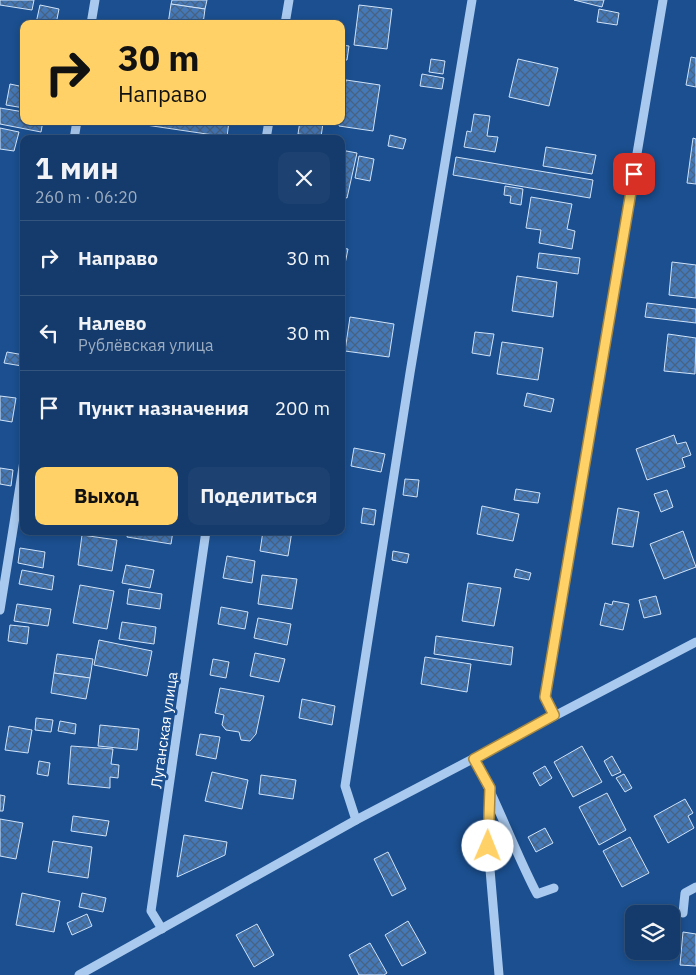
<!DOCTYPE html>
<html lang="ru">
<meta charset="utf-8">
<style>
body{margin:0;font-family:"IBM Plex Sans",sans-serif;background:#1d4271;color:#f1f3f6;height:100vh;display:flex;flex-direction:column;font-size:19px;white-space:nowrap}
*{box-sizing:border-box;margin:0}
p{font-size:16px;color:#9dadc1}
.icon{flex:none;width:28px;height:28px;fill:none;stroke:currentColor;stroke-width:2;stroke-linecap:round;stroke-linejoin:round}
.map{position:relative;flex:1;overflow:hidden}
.drawer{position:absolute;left:20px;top:135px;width:325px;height:400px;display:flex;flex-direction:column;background:#143b6b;border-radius:10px;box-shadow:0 2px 8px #0003,0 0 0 1px #33557e}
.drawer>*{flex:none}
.banner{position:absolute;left:20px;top:20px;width:325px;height:105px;border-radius:10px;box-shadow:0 2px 8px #0003,0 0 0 1px #33557e;background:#ffd166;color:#111;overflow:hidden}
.buttons{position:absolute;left:625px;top:905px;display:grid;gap:10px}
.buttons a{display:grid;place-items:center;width:55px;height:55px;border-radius:10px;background:#143b6b;box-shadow:0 2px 8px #0003,0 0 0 1px #33557e;font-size:25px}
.pin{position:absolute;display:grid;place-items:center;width:42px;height:42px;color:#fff;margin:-21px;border-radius:10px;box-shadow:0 2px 8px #0006}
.me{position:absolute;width:55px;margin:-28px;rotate:1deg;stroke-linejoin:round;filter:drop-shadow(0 0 4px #0008)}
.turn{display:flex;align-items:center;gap:18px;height:105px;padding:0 15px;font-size:22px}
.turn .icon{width:65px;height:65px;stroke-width:2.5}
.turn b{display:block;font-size:35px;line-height:42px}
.round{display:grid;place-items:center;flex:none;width:52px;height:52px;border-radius:10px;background:#1d4271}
.head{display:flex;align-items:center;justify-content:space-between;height:85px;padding:0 15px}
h1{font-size:30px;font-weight:800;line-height:38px}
.button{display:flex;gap:10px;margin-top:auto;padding:10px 15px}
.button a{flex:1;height:58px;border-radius:10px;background:#ffd166;color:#111;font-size:20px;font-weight:800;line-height:58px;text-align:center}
.button a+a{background:#1d4271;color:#f1f3f6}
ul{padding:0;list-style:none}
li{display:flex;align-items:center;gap:15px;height:75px;padding:0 15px;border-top:1px solid #33557e}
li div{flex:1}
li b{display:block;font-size:19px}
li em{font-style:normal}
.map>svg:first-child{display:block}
</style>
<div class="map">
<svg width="696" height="975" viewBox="0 0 696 975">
<defs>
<pattern id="building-cross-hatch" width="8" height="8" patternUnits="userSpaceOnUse" patternTransform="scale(1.25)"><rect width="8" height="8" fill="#4478b7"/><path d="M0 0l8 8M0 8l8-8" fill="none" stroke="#486282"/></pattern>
</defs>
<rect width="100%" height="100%" fill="#1b4f8f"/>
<!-- building -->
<g fill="url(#building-cross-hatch)" stroke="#cfe3fa">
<polygon points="0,0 34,0 32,10 0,5"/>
<polygon points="172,0 207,0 205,9 171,4"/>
<polygon points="574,0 604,0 602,7"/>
<polygon points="171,4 205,9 203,24 168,24"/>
<polygon points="40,5 59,9 56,24 36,23"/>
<polygon points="359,5 392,9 387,49 354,45"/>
<polygon points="599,9 619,13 617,25 597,22"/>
<polygon points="341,45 349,46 347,60 341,60"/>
<polygon points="691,57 696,58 696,87 686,85"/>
<polygon points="431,59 445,61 443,74 429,72"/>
<polygon points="518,59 558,68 549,106 509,97"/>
<polygon points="422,74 444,78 442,89 420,86"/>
<polygon points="346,80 380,85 373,131 339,126 339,121 341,121 341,109"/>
<polygon points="10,84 24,87 24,108 6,105"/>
<polygon points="0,108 24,112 24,121 43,121 41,132 0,124"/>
<polygon points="474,114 490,116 487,136 498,137 495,152 464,147 467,131 471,132"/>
<polygon points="139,121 229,121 227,137 139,124"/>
<polygon points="300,121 323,123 321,137 298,134"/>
<polygon points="0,128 19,132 14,151 0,149"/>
<polygon points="390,135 406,139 403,149 388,146"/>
<polygon points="693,138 696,139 696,184 687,183"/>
<polygon points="546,147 596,155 592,174 543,166"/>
<polygon points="341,150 357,153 347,198 341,196"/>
<polygon points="359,156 374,159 370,181 355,178"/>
<polygon points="456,157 593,180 590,198 453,175"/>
<polygon points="505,186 523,189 521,205 510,203 511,196 504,195"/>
<polygon points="531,197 572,204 567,229 575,231 572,249 539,243 541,230 526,228"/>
<polygon points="341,248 348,249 341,284"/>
<polygon points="539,253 580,258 578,274 537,268"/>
<polygon points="672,262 696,265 696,298 669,295"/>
<polygon points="517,276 557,282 553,317 512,311"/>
<polygon points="647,303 696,309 696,323 645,317"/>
<polygon points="350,317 394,324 389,357 345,351"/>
<polygon points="475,332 494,334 490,356 472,353"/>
<polygon points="668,334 696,338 695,374 664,371"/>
<polygon points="502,342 543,348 538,380 497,374"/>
<polygon points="7,352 24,355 22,366 4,363"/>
<polygon points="527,393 554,399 551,412 524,406"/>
<polygon points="0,396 16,398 12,422 0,420"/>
<polygon points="674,435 677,444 686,442 691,455 682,458 685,467 647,480 636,449"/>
<polygon points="354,448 385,454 381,472 351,466"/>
<polygon points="0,468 13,470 11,486 0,484"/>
<polygon points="405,479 419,480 417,497 403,495"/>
<polygon points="516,489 540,493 538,503 514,500"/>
<polygon points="667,490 673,507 661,512 654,494"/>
<polygon points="482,506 519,514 513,541 477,534"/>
<polygon points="363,508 376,510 374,525 361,523"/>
<polygon points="618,508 639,512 633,547 612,544"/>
<polygon points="128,531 173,531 171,544 127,537"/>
<polygon points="263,531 292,531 288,556 260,551"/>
<polygon points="683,531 696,567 664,579 650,544"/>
<polygon points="82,535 117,540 112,571 78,565"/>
<polygon points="20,548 45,552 43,568 18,563"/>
<polygon points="393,551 409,554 407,563 392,560"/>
<polygon points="227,556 255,561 252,583 223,578"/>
<polygon points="126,565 154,570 150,588 122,583"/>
<polygon points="516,569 531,573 529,580 514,577"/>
<polygon points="22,570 54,576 52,590 19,584"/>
<polygon points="262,575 297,579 292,609 258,604"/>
<polygon points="468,583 501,588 494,626 462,621"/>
<polygon points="80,585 114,591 107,629 73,623"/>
<polygon points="129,589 162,594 160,609 127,604"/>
<polygon points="656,596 661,614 644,618 639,600"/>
<polygon points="613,601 629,604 623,630 600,625 605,603 612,605"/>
<polygon points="17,604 51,609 48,626 14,621"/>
<polygon points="221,607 248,612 245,629 218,624"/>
<polygon points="258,618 291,624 287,645 254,638"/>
<polygon points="122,622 156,627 154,644 119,639"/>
<polygon points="10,625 29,627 27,644 8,641"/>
<polygon points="436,636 513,647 511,665 434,654"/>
<polygon points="99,640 152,651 147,676 94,665"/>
<polygon points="255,653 285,659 279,682 250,676"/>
<polygon points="57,654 93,659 90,678 54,673"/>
<polygon points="425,657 471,664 467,692 421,684"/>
<polygon points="213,659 229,662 226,678 210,675"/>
<polygon points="54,673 90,678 86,699 51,693"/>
<polygon points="220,688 264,696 256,734 250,741 241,740 239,732 226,730 222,725 224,715 215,713"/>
<polygon points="302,699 335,706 332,725 299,718"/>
<polygon points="36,718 53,720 51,732 35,730"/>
<polygon points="60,721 76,724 75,734 58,731"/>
<polygon points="100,725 139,729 137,750 98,746"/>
<polygon points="9,726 32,730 28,753 5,750"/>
<polygon points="200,734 220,737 216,759 196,755"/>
<polygon points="71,746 113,749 111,764 119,765 118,778 110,777 110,788 68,784"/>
<polygon points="582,746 602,782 573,797 554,762"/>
<polygon points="612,756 621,772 612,776 604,761"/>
<polygon points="39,761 50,763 48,776 37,774"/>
<polygon points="545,766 552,778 540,786 533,773"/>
<polygon points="212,772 248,780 242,809 205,801"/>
<polygon points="624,774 632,788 625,792 616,778"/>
<polygon points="261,775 296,780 293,799 259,794"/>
<polygon points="607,793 626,830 599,845 579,807"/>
<polygon points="0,795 5,796 3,811 0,811"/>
<polygon points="685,799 693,813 688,816 694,828 668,843 654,816"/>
<polygon points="73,816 109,821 106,836 71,831"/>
<polygon points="0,819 23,823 16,859 0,856"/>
<polygon points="545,828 553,843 536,852 528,837"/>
<polygon points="184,835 227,842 225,855 177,877"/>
<polygon points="630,837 649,873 622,887 603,851"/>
<polygon points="53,841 92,847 88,878 48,872"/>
<polygon points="388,852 406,889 392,896 374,859"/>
<polygon points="22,893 60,901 54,932 16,925"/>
<polygon points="82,893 106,898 103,912 79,907"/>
<polygon points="87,914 92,926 72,935 67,923"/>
<polygon points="408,921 426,953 402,966 385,935"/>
<polygon points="257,924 274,955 254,967 236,935"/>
<polygon points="683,932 696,934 696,966 680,965"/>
<polygon points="370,943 387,973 384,975 359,975 349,955"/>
</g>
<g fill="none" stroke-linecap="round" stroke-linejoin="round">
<!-- minor -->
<g stroke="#a9c9ee" stroke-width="9">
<polyline points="91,24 95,0"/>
<polyline points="285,24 289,0"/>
<polyline points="74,139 77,121"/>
<polyline points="266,139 269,121"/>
<polyline points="0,610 24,461"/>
<polyline points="555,715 545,697 663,0"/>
<path d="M 474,759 C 498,803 514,850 537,894 L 554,888"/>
<polyline points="490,788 488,846 499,975"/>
<polyline points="356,820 345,786 410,373 472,0"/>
<polyline points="683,913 685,893 696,887"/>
<polyline points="162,929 151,911 206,531"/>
<polyline points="79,975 356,820 696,642"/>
</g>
</g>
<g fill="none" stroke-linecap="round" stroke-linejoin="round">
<defs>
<polyline id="route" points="488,846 490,788 474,759 554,715 545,697 634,174"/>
</defs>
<!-- route casing -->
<use href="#route" stroke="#a68842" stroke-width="12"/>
<!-- route -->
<use href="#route" stroke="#ffd166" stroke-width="9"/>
</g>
<g text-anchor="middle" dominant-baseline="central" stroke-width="5" stroke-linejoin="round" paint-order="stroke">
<!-- street labels -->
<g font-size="15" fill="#fff" stroke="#1b4f8f">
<text transform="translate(164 730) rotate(-82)">Луганская улица</text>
</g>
</g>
</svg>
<div class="buttons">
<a><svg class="icon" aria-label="layers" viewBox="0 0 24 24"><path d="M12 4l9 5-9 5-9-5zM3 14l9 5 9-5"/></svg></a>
</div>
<div class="pin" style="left:634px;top:174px;background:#d93025"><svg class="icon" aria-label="arrive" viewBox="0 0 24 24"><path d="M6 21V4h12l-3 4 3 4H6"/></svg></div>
<svg class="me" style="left:488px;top:846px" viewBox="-20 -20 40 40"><circle r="19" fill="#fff"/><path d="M0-13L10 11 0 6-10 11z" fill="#ffd166"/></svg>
<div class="banner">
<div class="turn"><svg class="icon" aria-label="right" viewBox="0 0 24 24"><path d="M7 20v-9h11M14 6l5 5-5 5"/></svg><div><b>30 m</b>Направо</div></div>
</div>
<section class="drawer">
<div class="head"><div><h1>1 мин</h1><p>260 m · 06:20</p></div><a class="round"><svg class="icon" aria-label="close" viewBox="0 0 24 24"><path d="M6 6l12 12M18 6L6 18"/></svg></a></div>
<ul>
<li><svg class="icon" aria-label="right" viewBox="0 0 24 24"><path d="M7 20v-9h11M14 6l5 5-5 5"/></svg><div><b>Направо</b></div><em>30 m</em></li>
<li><svg class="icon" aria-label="left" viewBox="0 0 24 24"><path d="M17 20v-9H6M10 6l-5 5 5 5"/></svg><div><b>Налево</b><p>Рублёвская улица</p></div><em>30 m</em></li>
<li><svg class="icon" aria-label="arrive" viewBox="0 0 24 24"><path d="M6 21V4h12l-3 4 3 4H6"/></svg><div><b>Пункт назначения</b></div><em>200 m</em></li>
</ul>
<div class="button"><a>Выход</a><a>Поделиться</a></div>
</section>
</div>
